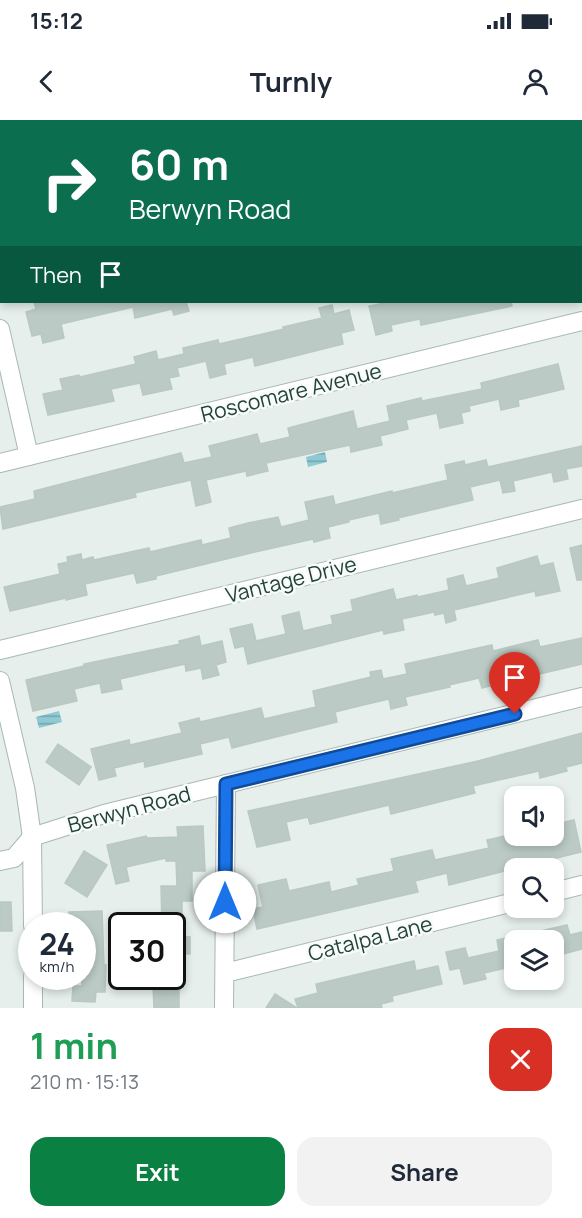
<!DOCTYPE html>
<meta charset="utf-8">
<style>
body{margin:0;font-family:Manrope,sans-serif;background:#f2f2f3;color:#1f2937;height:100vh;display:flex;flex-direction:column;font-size:22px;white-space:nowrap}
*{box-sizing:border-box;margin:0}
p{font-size:20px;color:#747a83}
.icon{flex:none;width:33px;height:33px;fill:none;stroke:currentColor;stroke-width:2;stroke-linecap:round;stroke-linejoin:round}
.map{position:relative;height:888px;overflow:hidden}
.side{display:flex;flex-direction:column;background:#fff;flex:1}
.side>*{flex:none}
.guide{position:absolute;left:0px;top:0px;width:582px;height:183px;box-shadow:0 3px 9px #0003;background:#0b6e4f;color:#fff;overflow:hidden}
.fabs{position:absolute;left:504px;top:666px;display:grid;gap:12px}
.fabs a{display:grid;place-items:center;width:60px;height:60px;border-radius:12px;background:#fff;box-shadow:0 3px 9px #0003;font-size:30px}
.speed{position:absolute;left:18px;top:792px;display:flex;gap:12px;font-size:30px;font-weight:700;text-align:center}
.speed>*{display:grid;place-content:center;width:78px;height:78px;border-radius:50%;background:#fff;box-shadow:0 3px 9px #0003;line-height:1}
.speed small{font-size:15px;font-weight:400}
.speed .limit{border:3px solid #111;border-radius:9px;background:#fff;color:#111}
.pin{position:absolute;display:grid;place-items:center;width:51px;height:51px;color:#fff;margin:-62px -26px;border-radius:50% 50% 50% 0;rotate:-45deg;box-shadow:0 0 6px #0007}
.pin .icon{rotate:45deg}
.me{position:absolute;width:66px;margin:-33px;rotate:0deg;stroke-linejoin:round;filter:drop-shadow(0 0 4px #0008)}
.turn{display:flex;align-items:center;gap:21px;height:126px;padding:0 30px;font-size:27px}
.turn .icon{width:78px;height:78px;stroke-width:2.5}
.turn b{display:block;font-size:42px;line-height:51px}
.then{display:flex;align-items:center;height:57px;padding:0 30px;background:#0003;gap:12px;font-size:22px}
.round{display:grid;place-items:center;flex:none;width:63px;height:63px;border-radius:18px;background:#f2f2f3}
.overview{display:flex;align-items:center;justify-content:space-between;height:102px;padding:0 30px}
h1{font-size:36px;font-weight:700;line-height:45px;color:#1e9e55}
.cta{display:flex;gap:12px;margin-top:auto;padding:12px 30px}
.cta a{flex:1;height:69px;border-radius:18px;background:#0b8043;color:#fff;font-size:24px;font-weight:700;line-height:69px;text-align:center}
.cta a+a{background:#f2f2f3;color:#1f2937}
.status{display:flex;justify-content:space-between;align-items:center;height:42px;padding:0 30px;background:#fff;direction:ltr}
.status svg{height:16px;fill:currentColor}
header{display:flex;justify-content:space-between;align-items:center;height:78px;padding:0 30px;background:#fff;font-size:27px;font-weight:700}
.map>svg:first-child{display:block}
</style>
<div class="status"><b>15:12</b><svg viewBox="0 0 49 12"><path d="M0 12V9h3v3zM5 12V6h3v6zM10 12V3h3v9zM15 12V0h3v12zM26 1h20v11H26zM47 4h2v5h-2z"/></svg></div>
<header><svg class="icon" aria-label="back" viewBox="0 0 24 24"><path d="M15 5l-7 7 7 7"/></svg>Turnly<svg class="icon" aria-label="person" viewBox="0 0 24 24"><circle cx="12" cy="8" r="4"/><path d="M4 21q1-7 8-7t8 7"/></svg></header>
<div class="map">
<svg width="582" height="888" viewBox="0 0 582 888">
<defs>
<pattern id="water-rules" width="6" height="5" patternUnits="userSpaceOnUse" patternTransform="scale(1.5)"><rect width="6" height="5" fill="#8ec9d4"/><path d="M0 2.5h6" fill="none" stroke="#74a5ad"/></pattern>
</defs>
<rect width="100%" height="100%" fill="#e6efeb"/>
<!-- water -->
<g fill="url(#water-rules)">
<polygon points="325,332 327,342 308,347 306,337"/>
<polygon points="59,591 62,602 39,608 36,597"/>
</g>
<!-- building -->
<g fill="#bbcac4" stroke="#b8c9c2" stroke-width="1.5">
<polygon points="34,182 186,182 189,191 174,195 172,189 135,198 133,187 61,204 64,218 43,223 41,214 32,216 26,192 36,189"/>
<polygon points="390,182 511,182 512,186 421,205 420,199 391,205 392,211 376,215 369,186"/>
<polygon points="332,185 334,194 349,190 354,210 341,213 343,224 255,246 253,237 224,244 226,254 210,258 206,241 177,248 179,256 169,258 172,269 143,275 140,263 111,269 114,281 48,295 43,274 63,270 60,259 79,255 80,257 136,244 134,237 156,231 158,240 184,234 183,228 218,220 219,224 284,209 283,207 322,198 319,188"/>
<polygon points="558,244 564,269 518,280 519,286 501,290 499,279 469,286 470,291 461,293 463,303 440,308 437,293 406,300 408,309 380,316 382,325 351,332 350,325 266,343 268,351 247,356 246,351 206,360 211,382 196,386 191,360 135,373 136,377 3,409 0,387 35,379 34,371 181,333 184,343 212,337 209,326 257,314 260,324 290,317 288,308 353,291 357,309 390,301 387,286 421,278 422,281 482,269 481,263"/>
<polygon points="582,326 582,346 566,349 568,359 554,362 552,352 513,361 515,371 503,373 500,360 470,367 473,380 398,398 399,400 381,404 379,393 349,400 349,402 328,407 330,418 314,422 313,419 255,432 156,456 156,459 137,463 134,453 85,464 87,475 66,480 66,478 10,491 4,467 60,454 58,444 68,442 67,437 81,434 82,440 93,437 94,440 149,428 150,432 201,420 202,425 231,418 229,408 248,403 278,397 281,407 309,400 305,382 333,376 335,385 392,371 392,373 448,360 445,345 464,341 465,345 486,340 488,347"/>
<polygon points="582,425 582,460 577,460 570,428"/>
<polygon points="537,436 540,446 553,443 560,471 536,476 535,471 454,490 456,500 446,503 444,493 435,495 434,492 402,499 404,510 384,514 383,510 248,544 244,526 235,528 230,509 252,504 256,521 286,514 282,496 299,492 303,511 333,504 331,496 353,491 351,480 393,469 396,480 417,475 418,477 449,470 447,459 463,455 466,466 499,458 497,448"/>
<polygon points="199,516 201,526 222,521 226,542 216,545 219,555 203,559 201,548 186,551 185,544 120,559 122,569 102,573 100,563 74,569 77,581 33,591 26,560 84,546 84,544 180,524 179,521"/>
<polygon points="582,518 582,544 531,556 529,547 499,554 501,563 482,568 479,558 449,565 450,567 405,577 407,585 391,589 389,579 359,586 335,592 337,602 232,628 229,617 200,624 202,634 145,647 144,641 114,648 116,656 99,660 91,629 129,620 130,625 182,613 179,603 199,598 200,602 261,588 264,599 316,587 313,571 371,557 370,552 381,550 383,559 407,554 405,544 492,525 493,531 538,520 540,527"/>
<polygon points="582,613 582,643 566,647 567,651 540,658 539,651 473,666 475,673 391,694 389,685 310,704 308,697 286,702 290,720 257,727 248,691 478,641"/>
<polygon points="58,624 91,647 79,665 46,642"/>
<polygon points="574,700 581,732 449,765 447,753 415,761 418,772 257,809 253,789 263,787 258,765 286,759 289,771 329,762 331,772 359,765 357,759 394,751 391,739 432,730 435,740 489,728 487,720 514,714 528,716 529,722 558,715 556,704"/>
<polygon points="203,706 205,751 192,751 192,781 182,781 182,805 162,805 161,766 177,766 176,741 166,741 166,738 126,747 129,761 116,764 107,725 146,716 147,718 178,717 177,707"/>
<polygon points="84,731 107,745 87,777 65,763"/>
<polygon points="0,782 11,782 12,811 0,811"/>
<polygon points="102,791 104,845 106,845 105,872 96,872 95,882 72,881 73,866 82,866 82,806 70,806 69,792"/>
<polygon points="567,805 570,815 582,812 582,829 563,834 561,823 554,825 554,820 518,820 518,816"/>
<polygon points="172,816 190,817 190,834 172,833"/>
<polygon points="514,816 514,846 484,853 486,859 464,864 460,848 450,850 446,832 465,828 468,838 499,831 497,820"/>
<polygon points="414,841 416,851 438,846 442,864 392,876 393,881 381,884 382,888 298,888 295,879 318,873 316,864"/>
<polygon points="179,864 179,888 154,888 153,865"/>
<polygon points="275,874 297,888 266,888"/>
</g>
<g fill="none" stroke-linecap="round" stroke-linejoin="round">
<defs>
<g id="minor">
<polyline points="580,14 582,13"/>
<polyline points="0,155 2,155"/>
<polyline points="0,209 29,336"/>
<polyline points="0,343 582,201"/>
<polyline points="0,530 582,389"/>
<polyline points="0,561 25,668 32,717 33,806"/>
<polyline points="0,741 14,738 32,717 104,694 582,577"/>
<polyline points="554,772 582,765"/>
<polyline points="225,853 514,782"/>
<polyline points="33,856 33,888"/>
<polyline points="224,888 226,664"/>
</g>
</defs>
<!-- minor casing -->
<use href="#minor" stroke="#a8b8b2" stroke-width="20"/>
<!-- minor -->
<use href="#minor" stroke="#fff" stroke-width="18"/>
</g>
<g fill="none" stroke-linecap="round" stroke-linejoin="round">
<defs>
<polyline id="route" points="225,782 226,664 515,594"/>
</defs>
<!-- route casing -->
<use href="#route" stroke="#114b97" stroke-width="15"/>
<!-- route -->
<use href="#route" stroke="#1a73e8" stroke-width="10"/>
</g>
<g text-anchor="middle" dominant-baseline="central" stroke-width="5" stroke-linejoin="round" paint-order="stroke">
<!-- street labels -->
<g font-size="21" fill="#24423a" stroke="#f7fbf9">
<text transform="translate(291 272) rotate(-14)">Roscomare Avenue</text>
<text transform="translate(291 459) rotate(-14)">Vantage Drive</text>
<text transform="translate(129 689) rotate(-15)">Berwyn Road</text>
<text transform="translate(370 818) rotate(-14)">Catalpa Lane</text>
</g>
</g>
</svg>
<div class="fabs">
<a><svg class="icon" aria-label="sound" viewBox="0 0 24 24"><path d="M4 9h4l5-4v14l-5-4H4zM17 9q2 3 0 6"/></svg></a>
<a><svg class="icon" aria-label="search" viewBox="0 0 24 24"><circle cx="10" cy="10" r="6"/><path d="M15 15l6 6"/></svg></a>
<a><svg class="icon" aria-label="layers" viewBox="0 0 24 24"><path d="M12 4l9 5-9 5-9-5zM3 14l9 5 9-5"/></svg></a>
</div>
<div class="speed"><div>24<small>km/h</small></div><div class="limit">30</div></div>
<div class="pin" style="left:515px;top:594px;background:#d93025"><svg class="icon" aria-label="arrive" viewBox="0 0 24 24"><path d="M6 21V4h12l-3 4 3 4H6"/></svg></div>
<svg class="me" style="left:225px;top:782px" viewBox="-20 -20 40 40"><circle r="19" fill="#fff"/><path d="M0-13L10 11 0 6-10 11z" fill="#1a73e8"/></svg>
<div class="guide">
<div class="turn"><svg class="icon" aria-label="right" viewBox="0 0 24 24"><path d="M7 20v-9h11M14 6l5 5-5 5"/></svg><div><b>60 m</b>Berwyn Road</div></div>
<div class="then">Then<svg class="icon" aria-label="arrive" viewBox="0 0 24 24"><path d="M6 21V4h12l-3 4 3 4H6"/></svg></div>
</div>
</div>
<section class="side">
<div class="overview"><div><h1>1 min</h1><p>210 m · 15:13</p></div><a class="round" style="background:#d93025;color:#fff"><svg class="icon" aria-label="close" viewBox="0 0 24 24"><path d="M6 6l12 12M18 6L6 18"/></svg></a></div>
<div class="cta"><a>Exit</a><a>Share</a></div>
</section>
